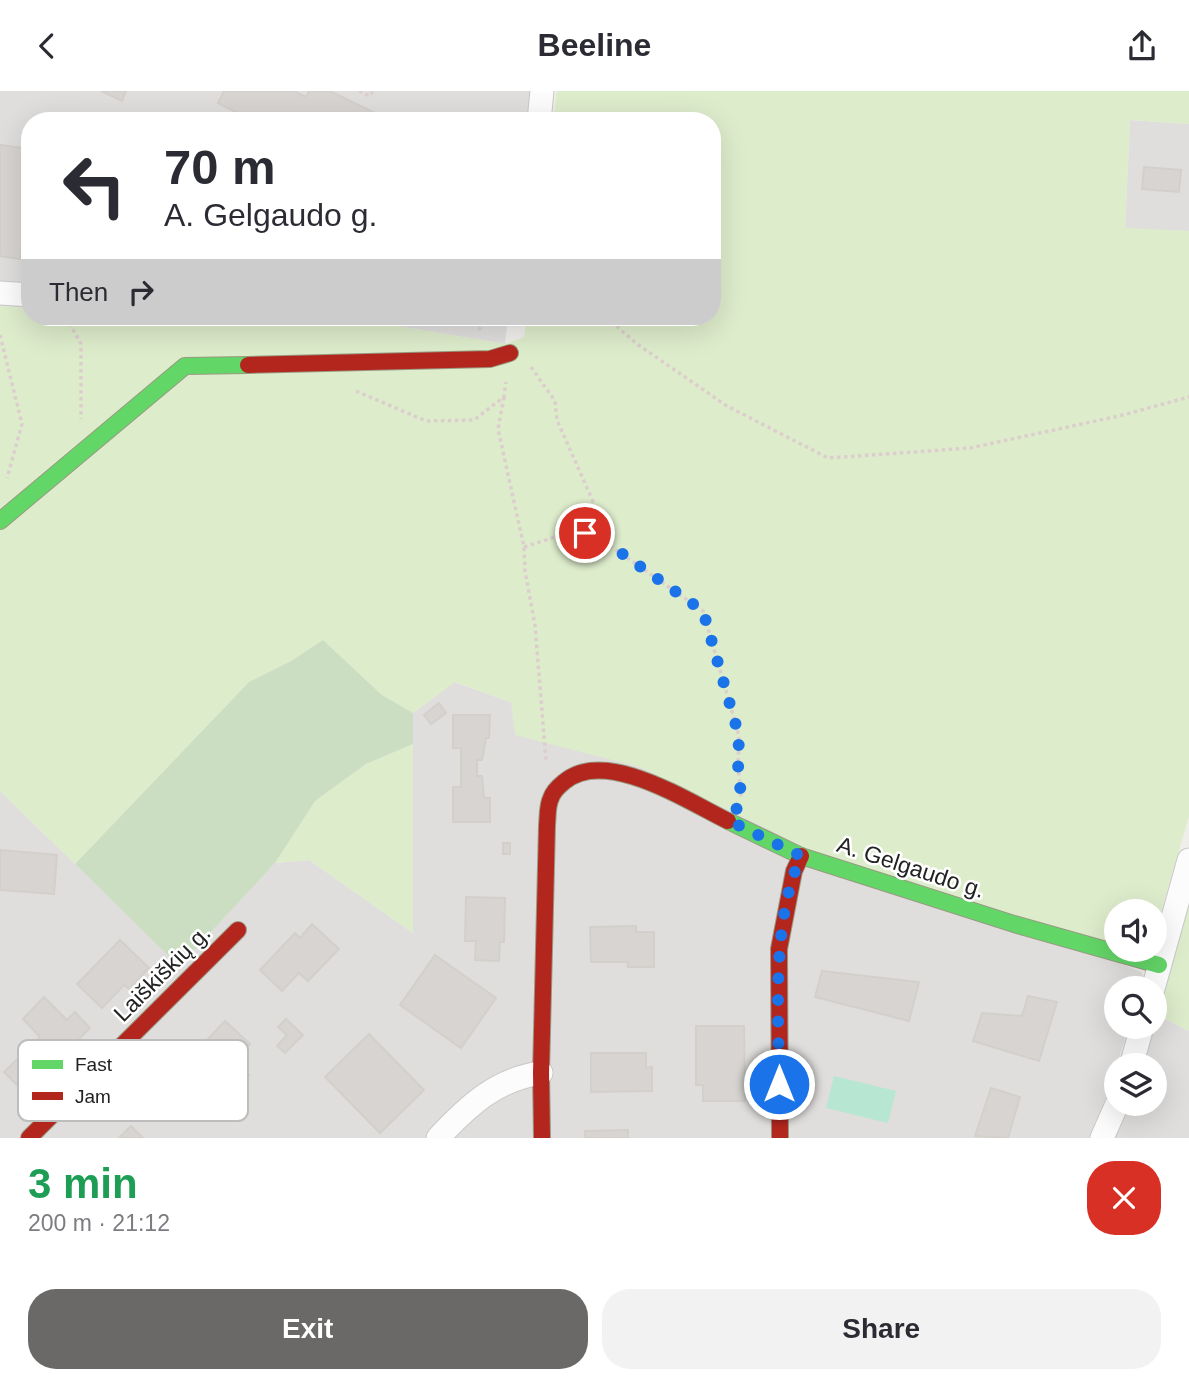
<!DOCTYPE html>
<meta charset="utf-8">
<style>
body{margin:0;font-family:Helvetica,sans-serif;background:#f2f2f3;color:#2b2b33;height:100vh;display:flex;flex-direction:column;font-size:26px;white-space:nowrap}
*{box-sizing:border-box;margin:0}
p{font-size:23px;color:#7c7c81}
.icon{flex:none;width:38px;height:38px;fill:none;stroke:currentColor;stroke-width:2;stroke-linecap:round;stroke-linejoin:round}
.map{position:relative;height:1047px;overflow:hidden}
.drawer{display:flex;flex-direction:column;background:#fff;flex:1}
.drawer>*{flex:none}
.guide{position:absolute;left:21px;top:21px;width:700px;height:214px;border-radius:28px;box-shadow:0 7px 28px #0002;background:#fff;color:#2b2b33;overflow:hidden}
.controls{position:absolute;left:1104px;top:808px;display:grid;gap:14px}
.controls a{display:grid;place-items:center;width:63px;height:63px;border-radius:50%;background:#fff;box-shadow:0 7px 28px #0002;font-size:35px}
.pin{position:absolute;display:grid;place-items:center;width:60px;height:60px;color:#fff;margin:-30px;border:4px solid #fff;border-radius:50%;box-shadow:0 2px 7px #0007}
.me{position:absolute;width:77px;margin:-38px;rotate:0deg;stroke-linejoin:round;filter:drop-shadow(0 0 5px #0008)}
.turn{display:flex;align-items:center;gap:24px;height:147px;padding:0 28px;font-size:32px}
.turn .icon{width:91px;height:91px;stroke-width:2.5}
.turn b{display:block;font-size:49px;line-height:60px}
.then{display:flex;align-items:center;height:66px;padding:0 28px;background:#0003;gap:14px;font-size:26px}
.round{display:grid;place-items:center;flex:none;width:74px;height:74px;border-radius:28px;background:#f2f2f3}
.head{display:flex;align-items:center;justify-content:space-between;height:119px;padding:0 28px}
h1{font-size:42px;font-weight:800;line-height:52px;color:#1e9e55}
.button{display:flex;gap:14px;margin-top:auto;padding:14px 28px}
.button a{flex:1;height:80px;border-radius:28px;background:#6a6968;color:#fff;font-size:28px;font-weight:800;line-height:80px;text-align:center}
.button a+a{background:#f2f2f3;color:#2b2b33}
header{display:flex;justify-content:space-between;align-items:center;height:91px;padding:0 28px;background:#fff;font-size:32px;font-weight:800}
.map>svg:first-child{display:block}
</style>
<header><svg class="icon" aria-label="back" viewBox="0 0 24 24"><path d="M15 5l-7 7 7 7"/></svg>Beeline<svg class="icon" aria-label="share" viewBox="0 0 24 24"><path d="M12 15V3M7 8l5-5 5 5M5 13v7h14v-7"/></svg></header>
<div class="map">
<svg width="1189" height="1047" viewBox="0 0 1189 1047">
<rect width="100%" height="100%" fill="#f0eeeb"/>
<!-- residential -->
<g fill="#dfdedc">
<polygon points="0,0 533,0 530,30 30,30 30,217 0,215"/>
<polygon points="1130,29 1189,33 1189,140 1125,138"/>
<polygon points="343,226 508,226 505,253"/>
<polygon points="454,591 511,611 640,676 1141,881 1144,887 1140,898 1116,898 1116,936 1129,936 1100,1024 1089,1047 0,1047 0,700 179,874 275,772 309,769 413,842 413,622"/>
<polygon points="1157,924 1189,940 1189,1047 1114,1047 1128,1013 1155,1013 1155,975 1141,975 1153,936 1155,936"/>
</g>
<!-- grass -->
<g fill="#ddeccb">
<polygon points="557,0 1189,0 1189,33 1130,29 1125,137 1189,140 1189,725 1155,842 1155,821 1116,821 1116,856 810,759 640,676 515,644 511,611 455,591 413,622 382,604 323,549 291,570 249,591 75,773 0,700 0,215 30,217 30,226 343,226 505,253 524,246 527,226 712,226 712,30 553,30"/>
<polygon points="413,653 413,842 309,769 275,772 315,710 366,673"/>
<polygon points="1189,803 1189,940 1157,924"/>
</g>
<!-- forest -->
<polygon fill="#cbdec1" points="323,549 382,604 413,622 413,653 366,673 315,710 275,772 179,875 75,773 249,591 291,570"/>
<!-- pitch -->
<polygon fill="#b7e6d2" points="834,985 896,1000 888,1032 826,1017"/>
<!-- building -->
<g fill="#d7d4d2" stroke="#d3d0cc" stroke-width="2">
<polygon points="101,0 126,0 122,10"/>
<polygon points="224,0 294,0 306,6 309,0 330,0 391,30 254,30 218,12"/>
<polygon points="0,54 30,58 30,92 20,168 0,165"/>
<polygon points="1144,76 1181,79 1179,101 1142,98"/>
<polygon points="439,612 446,622 431,633 424,624"/>
<polygon points="453,624 490,624 489,647 486,647 482,669 477,669 477,685 482,685 484,707 490,707 490,731 453,731 453,696 461,696 461,657 453,657"/>
<rect x="503" y="752" width="7" height="11"/>
<polygon points="0,759 57,764 54,803 0,799"/>
<polygon points="466,806 505,807 504,851 500,851 499,870 475,869 476,850 465,850"/>
<polygon points="312,833 339,858 308,890 299,882 282,900 260,879 295,842 300,847"/>
<polygon points="636,835 636,841 654,841 654,876 628,876 627,871 591,871 590,836"/>
<polygon points="120,849 149,877 129,898 124,894 102,917 77,893"/>
<polygon points="435,864 496,907 461,957 400,914"/>
<polygon points="822,880 919,891 909,930 815,906"/>
<polygon points="1028,905 1057,911 1039,970 973,950 982,922 1022,925"/>
<polygon points="44,906 67,929 75,921 90,937 25,1002 4,981 40,946 23,928"/>
<polygon points="286,928 303,944 285,962 277,955 287,944 278,936"/>
<polygon points="225,930 250,953 234,969 249,984 225,1008 197,981 201,976 191,966"/>
<polygon points="696,935 744,935 745,1010 703,1010 703,994 696,994"/>
<polygon points="369,943 424,999 380,1042 325,986"/>
<polygon points="591,962 646,962 646,977 652,976 652,1000 591,1001"/>
<polygon points="991,997 1020,1006 1008,1047 975,1045"/>
<polygon points="131,1035 143,1047 119,1047"/>
<polygon points="628,1039 628,1047 585,1047 585,1040"/>
</g>
<g fill="none" stroke-linecap="round" stroke-linejoin="round">
<defs>
<g id="street">
<polyline points="539,30 542,0"/>
<polyline points="0,202 30,204"/>
<polyline points="1153,898 1189,769"/>
<polyline points="1131,975 1142,936"/>
<path d="M 438,1047 C 467,1016 496,988 541,982"/>
<polyline points="1102,1047 1117,1013"/>
</g>
<g id="fast">
<polyline points="0,430 185,275 248,274"/>
<polyline points="728,730 801,765 1014,833 1159,874"/>
</g>
<g id="jam">
<polyline points="248,274 490,268 510,262"/>
<polyline points="29,1047 238,839"/>
<path d="M 542,1047 L 541,982 L 547,734 C 548,725 547,715 551,707 C 553,701 559,695 564,691 C 605,656 687,710 728,730"/>
<polyline points="780,1047 779,858 794,780 801,765"/>
</g>
</defs>
<!-- street casing -->
<use href="#street" stroke="#c9c8c7" stroke-width="25"/>
<!-- fast casing -->
<use href="#fast" stroke="#999a82" stroke-width="18"/>
<!-- jam casing -->
<use href="#jam" stroke="#999a82" stroke-width="18"/>
<!-- path -->
<g stroke="#dccecd" stroke-width="3.5" stroke-dasharray="3.5 3.5" stroke-linecap="butt">
<polyline points="359,0 370,5 373,0"/>
<polyline points="461,30 461,29"/>
<polyline points="66,226 81,253 81,328"/>
<polyline points="469,226 482,240"/>
<polyline points="606,226 637,253 727,315 828,367 970,357 1119,325 1189,306"/>
<polyline points="514,235 515,226"/>
<polyline points="0,244 22,333 7,387"/>
<polyline points="531,276 555,310 557,329 595,415 609,452"/>
<polyline points="356,300 426,330 474,329 504,306 506,291"/>
<polyline points="504,306 498,338 524,456 525,480 535,534 546,670"/>
<polyline points="524,456 568,442 585,442 609,454 703,520 739,645 738,674 741,706"/>
</g>
<!-- street -->
<use href="#street" stroke="#fdfcfc" stroke-width="23"/>
<!-- fast -->
<use href="#fast" stroke="#63d668" stroke-width="16"/>
<!-- jam -->
<use href="#jam" stroke="#b3261e" stroke-width="16"/>
</g>
<g fill="none" stroke-linecap="round" stroke-linejoin="round">
<!-- route -->
<path stroke="#1a73e8" stroke-width="12" stroke-dasharray="0 21.6" d="M 585,442 L 610,454 L 703,520 L 739,645 L 738,674 L 741,705 L 732,731 L 801,765 C 771,832 779,921 779,993"/>
</g>
<g text-anchor="middle" dominant-baseline="central" stroke-width="5" stroke-linejoin="round" paint-order="stroke">
<!-- street labels -->
<g font-size="23" fill="#222" stroke="#fff">
<text transform="translate(911 776) rotate(18)">A. Gelgaudo g.</text>
<text transform="translate(162 882) rotate(-45)">Laiškiškių g.</text>
</g>
</g>
<!-- legend -->
<rect x="18" y="949" width="230" height="81" rx="10" fill="#fff" stroke="#bdbdbd" stroke-width="2"/>
<rect x="32" y="969" width="31" height="9" fill="#63d668"/>
<rect x="32" y="1001" width="31" height="8" fill="#b3261e"/>
<g font-size="19" fill="#222">
<text x="75" y="980">Fast</text>
<text x="75" y="1012">Jam</text>
</g>
</svg>
<div class="controls">
<a><svg class="icon" aria-label="sound" viewBox="0 0 24 24"><path d="M4 9h4l5-4v14l-5-4H4zM17 9q2 3 0 6"/></svg></a>
<a><svg class="icon" aria-label="search" viewBox="0 0 24 24"><circle cx="10" cy="10" r="6"/><path d="M15 15l6 6"/></svg></a>
<a><svg class="icon" aria-label="layers" viewBox="0 0 24 24"><path d="M12 4l9 5-9 5-9-5zM3 14l9 5 9-5"/></svg></a>
</div>
<div class="pin" style="left:585px;top:442px;background:#d93025"><svg class="icon" aria-label="arrive" viewBox="0 0 24 24"><path d="M6 21V4h12l-3 4 3 4H6"/></svg></div>
<svg class="me" style="left:779px;top:993px" viewBox="-20 -20 40 40"><circle r="17" fill="#1a73e8" stroke="#fff" stroke-width="3"/><path d="M0-11L8 9 0 5-8 9z" fill="#fff"/></svg>
<div class="guide">
<div class="turn"><svg class="icon" aria-label="left" viewBox="0 0 24 24"><path d="M17 20v-9H6M10 6l-5 5 5 5"/></svg><div><b>70 m</b>A. Gelgaudo g.</div></div>
<div class="then">Then<svg class="icon" aria-label="right" viewBox="0 0 24 24"><path d="M7 20v-9h11M14 6l5 5-5 5"/></svg></div>
</div>
</div>
<section class="drawer">
<div class="head"><div><h1>3 min</h1><p>200 m · 21:12</p></div><a class="round" style="background:#d93025;color:#fff"><svg class="icon" aria-label="close" viewBox="0 0 24 24"><path d="M6 6l12 12M18 6L6 18"/></svg></a></div>
<div class="button"><a>Exit</a><a>Share</a></div>
</section>
